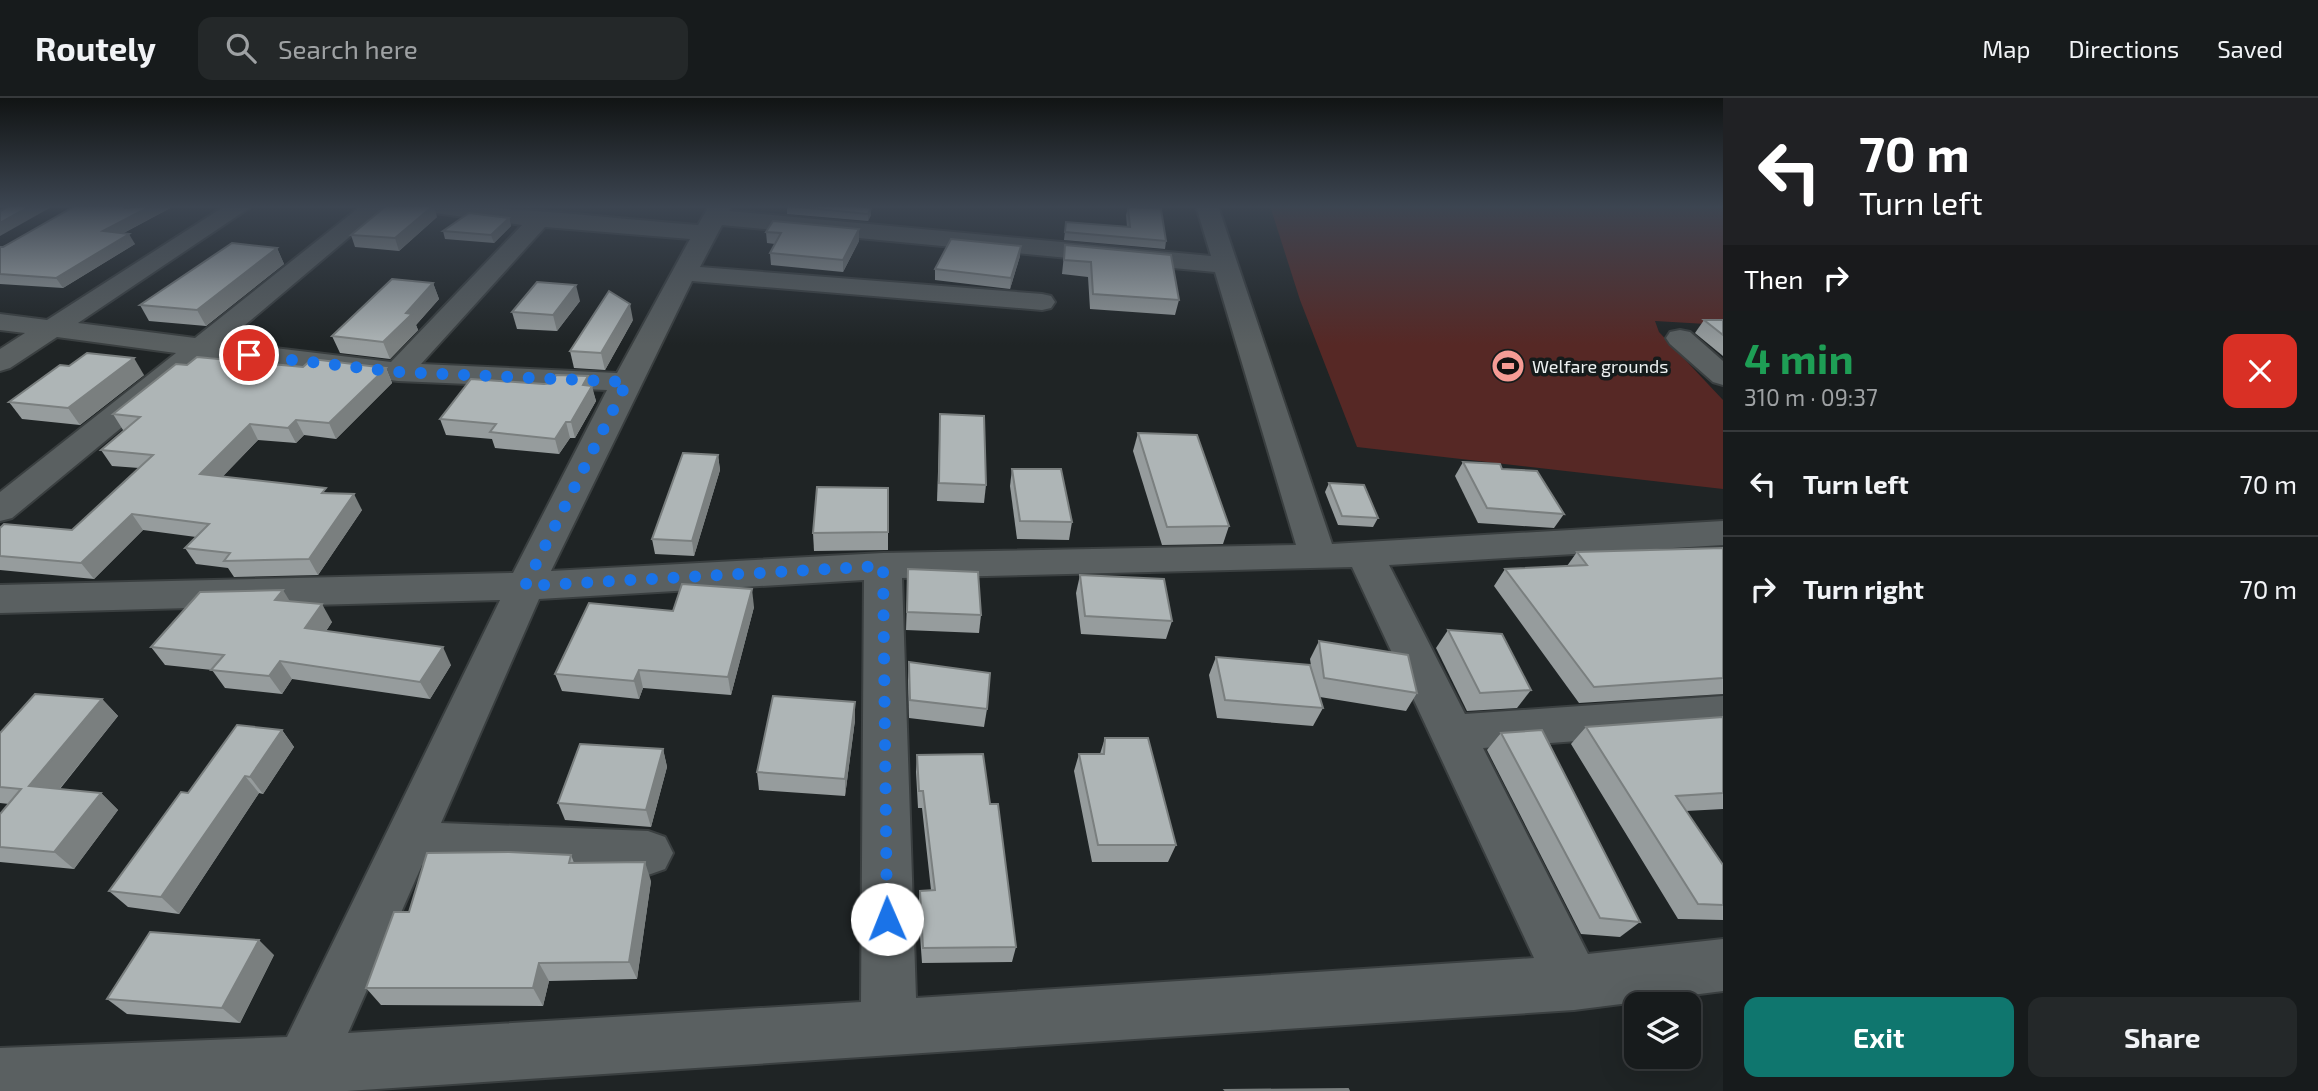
<!DOCTYPE html>
<meta charset="utf-8">
<style>
body{margin:0;font-family:"Exo 2",sans-serif;background:#242829;color:#f1f3f6;height:100vh;display:flex;flex-direction:column;font-size:26px;white-space:nowrap}
*{box-sizing:border-box;margin:0}
p{font-size:23px;color:#9ea1a3}
.icon{flex:none;width:38px;height:38px;fill:none;stroke:currentColor;stroke-width:2;stroke-linecap:round;stroke-linejoin:round}
.map{position:relative;flex:1;overflow:hidden}
.side{display:flex;flex-direction:column;background:#171b1c;width:595px}
.side>*{flex:none}
.top-card{background:#202124;color:#fff;overflow:hidden}
.fabs{position:absolute;left:1624px;top:894px;display:grid;gap:14px}
.fabs a{display:grid;place-items:center;width:77px;height:77px;border-radius:14px;background:#171b1c;box-shadow:0 7px 28px #0002,0 0 0 2px #36393b;font-size:35px}
.pin{position:absolute;display:grid;place-items:center;width:60px;height:60px;color:#fff;margin:-30px;border:4px solid #fff;border-radius:50%;box-shadow:0 2px 7px #0007}
.me{position:absolute;width:77px;margin:-38px;rotate:359deg;stroke-linejoin:round;filter:drop-shadow(0 0 5px #0008)}
.turn{display:flex;align-items:center;gap:24px;height:147px;padding:0 21px;font-size:32px}
.turn .icon{width:91px;height:91px;stroke-width:2.5}
.turn b{display:block;font-size:49px;line-height:60px}
.then{display:flex;align-items:center;height:66px;padding:0 21px;background:#0003;gap:14px;font-size:26px}
.round{display:grid;place-items:center;flex:none;width:74px;height:74px;border-radius:14px;background:#242829}
.headline{display:flex;align-items:center;justify-content:space-between;height:119px;padding:0 21px}
h1{font-size:42px;font-weight:700;line-height:52px;color:#1e9e55}
.button{display:flex;gap:14px;margin-top:auto;padding:14px 21px}
.button a{flex:1;height:80px;border-radius:14px;background:#0f766e;color:#fff;font-size:28px;font-weight:700;line-height:80px;text-align:center}
.button a+a{background:#242829;color:#f1f3f6}
ul{padding:0;list-style:none}
li{display:flex;align-items:center;gap:21px;height:105px;padding:0 21px;border-top:2px solid #36393b}
li div{flex:1}
li b{display:block;font-size:26px}
li em{font-style:normal}
header{display:flex;align-items:center;gap:42px;box-sizing:border-box;height:98px;padding:0 35px;background:#171b1c;border-bottom:2px solid #36393b}
header strong{font-size:33px}
nav{display:flex;gap:38px;margin-inline-start:auto;font-size:24px}
.search{width:490px;height:63px;background:#242829;display:flex;align-items:center;gap:18px;box-sizing:border-box;padding:0 24px;border-radius:14px;color:#9ea1a3;font-size:26px}
main{display:flex;flex:1;min-height:0}
.map>svg:first-child{display:block}
</style>
<header>
<strong>Routely</strong>
<div class="search"><svg class="icon" aria-label="search" viewBox="0 0 24 24"><circle cx="10" cy="10" r="6"/><path d="M15 15l6 6"/></svg>Search here</div>
<nav><a>Map</a><a>Directions</a><a>Saved</a></nav>
</header>
<main>
<div class="map">
<svg width="1723" height="993" viewBox="0 0 1723 993">
<rect width="100%" height="100%" fill="#1f2425"/>
<!-- green -->
<polygon fill="#562825" points="1270,108 1723,108 1723,227 1655,223 1659,234 1723,302 1723,391 1357,349 1300,202"/>
<g fill="none" stroke-linecap="round" stroke-linejoin="round">
<defs>
<g id="minor">
<path d="M 225,108 L 252,108 L 78,225 L 195,240 L 361,108 L 386,108 L 225,244 L 391,264 L 522,127 L 435,115 L 427,113 L 424,108 C 515,108 607,120 698,127 L 709,108 L 731,108 L 729,113 L 1211,158 L 1196,108 L 1218,108 L 1332,446 L 1723,423 L 1723,447 L 1389,467 L 1465,616 L 1723,598 L 1723,632 L 1483,650 L 1588,856 L 1723,841 L 1723,893 L 1574,912 L 347,993 L 0,993 L 0,950 L 287,939 L 500,502 L 0,515 L 0,487 L 513,475 L 607,292 L 398,283 L 207,259 L 12,420 L 0,423 L 0,394 L 176,255 L 57,239 L 10,270 L 0,273 L 0,251 L 25,235 L 0,232 L 0,216 L 47,222 ZM 722,127 L 1215,174 L 1296,447 L 883,455 L 551,473 L 692,183 L 1042,212 L 1051,210 L 1055,204 L 1051,198 L 1042,196 L 700,169 ZM 545,129 L 690,141 L 617,275 L 421,266 ZM 1352,469 L 1534,860 L 916,900 L 902,480 ZM 864,482 L 861,904 L 348,935 L 422,767 L 648,777 L 665,771 L 673,755 L 665,739 L 648,733 L 441,725 L 539,501 Z"/>
<polygon points="1680,232 1690,234 1723,263 1723,287 1713,284 1670,246 1666,240 1670,234"/>
</g>
</defs>
<!-- minor casing -->
<use href="#minor" stroke="#3a3f40" stroke-width="4"/>
<!-- minor -->
<use href="#minor" fill="#5a6061" fill-rule="evenodd"/>
</g>
<!-- wall -->
<g fill="#969c9d">
<polygon points="136,108 174,108 122,136 135,146 63,190 0,186 0,149 125,110"/>
<polygon points="506,108 532,108 530,110"/>
<polygon points="787,108 871,110 871,117 868,123 787,116"/>
<polygon points="1128,109 1166,143 1165,151 1064,142 1066,124 1127,129 1126,117"/>
<polygon points="437,119 399,153 355,149 351,137"/>
<polygon points="509,120 511,128 494,145 445,141 443,133"/>
<polygon points="766,134 859,143 843,174 771,167 770,155 775,146 767,145"/>
<polygon points="1065,147 1179,202 1175,217 1090,211 1088,179 1062,176"/>
<polygon points="277,150 284,166 206,228 149,223 140,207"/>
<polygon points="1020,158 1010,191 935,182 935,171"/>
<polygon points="433,185 439,201 416,227 418,232 390,261 340,255 332,238"/>
<polygon points="580,203 557,233 517,231 512,214"/>
<polygon points="633,222 605,272 574,270 570,253"/>
<polygon points="1704,222 1723,222 1723,258 1695,235"/>
<polygon points="187,267 386,270 392,285 336,341 304,337 296,345 258,342 223,378 329,395 362,412 318,477 234,479 228,470 196,466 185,450 196,439 143,432 94,481 0,472 0,430 72,432 139,370 112,368 101,352 125,332 123,332 113,316"/>
<polygon points="69,268 144,277 80,327 22,321 9,304"/>
<polygon points="588,278 596,303 575,340 570,340 559,356 495,350 492,341 446,337 440,321 544,286"/>
<polygon points="940,316 986,387 984,405 937,403"/>
<polygon points="1138,335 1229,428 1223,446 1162,447 1133,353"/>
<polygon points="718,357 720,372 694,458 655,456 652,441"/>
<polygon points="1463,364 1502,371 1564,416 1554,430 1478,425 1455,378"/>
<polygon points="1012,371 1072,424 1069,442 1017,441 1010,388"/>
<polygon points="1329,385 1378,420 1373,429 1338,427 1325,394"/>
<polygon points="888,390 888,452 814,453 813,435"/>
<polygon points="1723,450 1723,596 1579,605 1494,488 1505,471 1567,468 1577,454"/>
<polygon points="908,471 981,517 979,535 906,532"/>
<polygon points="1080,477 1172,523 1166,541 1081,536 1076,495"/>
<polygon points="290,504 332,524 326,533 451,567 430,601 292,581 282,596 225,590 212,572 165,567 151,549"/>
<polygon points="754,509 731,597 643,590 639,601 562,593 555,576 673,513"/>
<polygon points="1448,532 1531,592 1517,610 1467,613 1436,550"/>
<polygon points="1319,543 1417,595 1406,613 1320,599 1323,610 1313,628 1217,620 1209,577 1216,559 1311,568 1310,561"/>
<polygon points="909,564 987,611 984,629 909,620 908,582"/>
<polygon points="102,601 118,618 60,691 101,695 118,712 74,771 0,764 0,716 9,706 0,705 0,635"/>
<polygon points="1723,619 1723,711 1686,713 1723,767 1723,822 1678,821 1571,646 1586,629"/>
<polygon points="855,622 845,698 759,692 757,674"/>
<polygon points="282,632 294,649 263,696 259,695 179,816 128,809 109,793 188,695"/>
<polygon points="1501,635 1640,824 1620,839 1581,836 1487,652"/>
<polygon points="1105,640 1176,747 1168,764 1092,764 1074,673 1079,656 1100,656"/>
<polygon points="663,651 667,669 651,729 565,722 558,705"/>
<polygon points="917,657 990,706 1016,849 1012,864 922,865 918,809 920,793 931,792 922,710 918,710 916,674"/>
<polygon points="571,757 574,765 651,783 637,881 549,883 543,908 381,907 366,890 409,814"/>
<polygon points="274,857 240,925 127,916 107,901"/>
</g>
<!-- shaded-wall -->
<g fill="#7a7f7f">
<polygon points="30,108 53,108 0,138 0,125"/>
<polygon points="151,108 174,108 108,143 103,133"/>
<polygon points="433,108 434,108 437,119 399,153 395,140"/>
<polygon points="871,110 871,117 868,123 868,116"/>
<polygon points="509,120 511,128 494,145 491,137"/>
<polygon points="859,131 859,143 843,174 843,162"/>
<polygon points="129,136 135,146 63,190 56,180"/>
<polygon points="1021,148 1020,158 1010,191 1011,180"/>
<polygon points="277,150 284,166 206,228 197,212"/>
<polygon points="433,185 439,201 416,227 418,232 390,261 383,244 406,215"/>
<polygon points="576,187 580,203 557,233 553,217"/>
<polygon points="630,206 633,222 605,272 601,255"/>
<polygon points="134,260 144,277 80,327 68,310"/>
<polygon points="386,270 392,285 336,341 329,325"/>
<polygon points="588,278 591,290 592,288 596,303 575,340 571,324 583,287"/>
<polygon points="296,322 304,337 296,345 288,330"/>
<polygon points="566,324 570,340 559,356 555,341"/>
<polygon points="250,326 258,342 210,392 200,376"/>
<polygon points="718,357 720,372 694,458 692,443"/>
<polygon points="354,396 362,412 318,477 309,461"/>
<polygon points="132,416 143,432 94,481 81,465"/>
<polygon points="752,491 754,509 731,597 728,579"/>
<polygon points="283,492 294,510 275,502"/>
<polygon points="322,506 332,524 316,548 305,530"/>
<polygon points="443,549 451,567 430,601 420,584"/>
<polygon points="280,563 292,581 282,596 269,578"/>
<polygon points="639,572 643,590 639,601 634,583"/>
<polygon points="102,601 118,618 48,705 29,688"/>
<polygon points="855,604 855,622 845,698 845,681"/>
<polygon points="282,632 294,649 263,696 250,679"/>
<polygon points="663,651 667,669 651,729 646,712"/>
<polygon points="245,678 259,695 179,816 161,799"/>
<polygon points="101,695 118,712 74,771 54,754"/>
<polygon points="645,764 651,783 637,881 629,864"/>
<polygon points="259,842 274,857 240,925 222,910"/>
<polygon points="539,865 549,883 543,908 533,890"/>
</g>
<!-- building -->
<g fill="#aeb5b6" stroke="#7a7f7f" stroke-width="2">
<polygon points="10,108 30,108 0,125 0,113"/>
<polygon points="75,108 123,108 125,110 151,108 103,133 129,136 56,180 0,176 0,149 3,149"/>
<polygon points="386,108 433,108 395,140 351,137"/>
<polygon points="788,108 857,108 871,110 868,116"/>
<polygon points="1128,109 1161,111 1166,143 1065,134 1066,124 1130,129"/>
<polygon points="469,115 509,120 491,137 443,133"/>
<polygon points="773,123 859,131 843,162 770,155 781,135 766,134"/>
<polygon points="951,141 1021,148 1011,180 935,171"/>
<polygon points="232,145 277,150 197,212 140,207"/>
<polygon points="1065,147 1171,157 1179,202 1093,196 1091,164 1064,162"/>
<polygon points="392,181 433,185 406,215 412,216 383,244 332,238"/>
<polygon points="537,184 576,187 553,217 512,214"/>
<polygon points="609,193 630,206 601,255 570,253"/>
<polygon points="1704,222 1723,222 1723,237"/>
<polygon points="87,255 134,260 68,310 9,304 60,267 69,268"/>
<polygon points="197,259 303,269 312,261 386,270 329,325 296,322 288,330 250,326 200,376 326,390 322,395 354,396 309,461 224,463 230,455 185,450 209,426 132,416 81,465 0,458 0,430 4,426 72,432 153,357 101,352 140,319 113,316 176,266 187,267"/>
<polygon points="556,277 588,278 583,287 592,288 571,324 566,324 555,341 490,334 496,326 440,321 471,281 544,286 552,285"/>
<polygon points="940,316 984,318 986,387 939,385"/>
<polygon points="1138,335 1197,337 1229,428 1167,429"/>
<polygon points="683,355 718,357 692,443 652,441"/>
<polygon points="1463,364 1500,366 1502,371 1537,373 1564,416 1487,410"/>
<polygon points="1012,371 1061,371 1072,424 1020,423"/>
<polygon points="1329,385 1364,387 1378,420 1342,418"/>
<polygon points="817,389 888,390 888,434 813,435"/>
<polygon points="1723,450 1723,580 1594,589 1505,471 1587,467 1577,454"/>
<polygon points="908,471 978,474 981,517 907,514"/>
<polygon points="1080,477 1164,481 1172,523 1085,518"/>
<polygon points="682,486 752,491 728,579 639,572 634,583 555,576 589,505 673,513"/>
<polygon points="283,492 275,502 322,506 305,530 443,549 420,584 280,563 269,578 211,572 224,557 151,549 200,494"/>
<polygon points="1448,532 1502,536 1531,592 1480,595"/>
<polygon points="1319,543 1408,557 1417,595 1324,580"/>
<polygon points="1216,559 1310,567 1323,610 1225,602"/>
<polygon points="909,564 990,575 987,611 910,602"/>
<polygon points="35,596 102,601 29,688 101,695 54,754 0,749 0,716 21,691 0,689 0,635"/>
<polygon points="773,598 855,604 845,681 757,674"/>
<polygon points="1723,619 1723,695 1676,698 1723,767 1723,807 1698,806 1586,629"/>
<polygon points="237,627 282,632 250,679 245,678 161,799 109,793 181,694 188,695"/>
<polygon points="1542,632 1640,824 1600,820 1501,635"/>
<polygon points="1105,640 1148,640 1176,747 1098,747 1079,656 1104,656"/>
<polygon points="580,646 663,651 646,712 558,705"/>
<polygon points="983,656 990,706 998,706 1016,849 923,850 920,793 935,792 923,693 919,693 917,657"/>
<polygon points="509,754 571,757 569,765 645,764 629,864 539,865 533,890 366,890 394,814 409,814 427,755"/>
<polygon points="150,834 259,842 222,910 107,901"/>
<polygon points="1348,991 1349,993 1226,993 1225,992"/>
</g>
<!-- sky -->
<linearGradient id="sky" x2="0" y2="1"><stop stop-color="#111414"/><stop offset="0.44" stop-color="#3c4551"/><stop offset="1" stop-color="#3c4551" stop-opacity="0"/></linearGradient>
<rect width="1723" height="247" fill="url(#sky)"/>
<g fill="none" stroke-linecap="round" stroke-linejoin="round">
<!-- route -->
<polyline stroke="#1a73e8" stroke-width="12" stroke-dasharray="0 21.6" points="249,257 398,274 627,284 525,488 883,468 887,821"/>
</g>
<!-- icons -->
<defs>
<symbol id="stadium-disc" viewBox="-11 -11 22 22"><circle r="9.5" fill="#f59c95" stroke="#151b1b"/><path d="M0-5a6.5 5 0 1 0 0 10a6.5 5 0 1 0 0-10ZM-3.5-1.8h7v3.6h-7Z" fill="#111"/></symbol>
</defs>
<g fill-rule="evenodd">
<use href="#stadium-disc" x="1489" y="249" width="38" height="38"/>
</g>
<g text-anchor="middle" dominant-baseline="central" stroke-width="7" stroke-linejoin="round" paint-order="stroke">
<!-- far-poi labels -->
<g font-size="18" fill="#edf1f1" stroke="#151b1b" text-anchor="start">
<text x="1532" y="268">Welfare grounds</text>
</g>
</g>
</svg>
<div class="fabs">
<a><svg class="icon" aria-label="layers" viewBox="0 0 24 24"><path d="M12 4l9 5-9 5-9-5zM3 14l9 5 9-5"/></svg></a>
</div>
<div class="pin" style="left:249px;top:257px;background:#d93025"><svg class="icon" aria-label="arrive" viewBox="0 0 24 24"><path d="M6 21V4h12l-3 4 3 4H6"/></svg></div>
<svg class="me" style="left:887px;top:821px" viewBox="-20 -20 40 40"><circle r="19" fill="#fff"/><path d="M0-13L10 11 0 6-10 11z" fill="#1a73e8"/></svg>
</div>
<section class="side">
<div class="top-card">
<div class="turn"><svg class="icon" aria-label="left" viewBox="0 0 24 24"><path d="M17 20v-9H6M10 6l-5 5 5 5"/></svg><div><b>70 m</b>Turn left</div></div>
<div class="then">Then<svg class="icon" aria-label="right" viewBox="0 0 24 24"><path d="M7 20v-9h11M14 6l5 5-5 5"/></svg></div>
</div>
<div class="headline"><div><h1>4 min</h1><p>310 m · 09:37</p></div><a class="round" style="background:#d93025;color:#fff"><svg class="icon" aria-label="close" viewBox="0 0 24 24"><path d="M6 6l12 12M18 6L6 18"/></svg></a></div>
<ul>
<li><svg class="icon" aria-label="left" viewBox="0 0 24 24"><path d="M17 20v-9H6M10 6l-5 5 5 5"/></svg><div><b>Turn left</b></div><em>70 m</em></li>
<li><svg class="icon" aria-label="right" viewBox="0 0 24 24"><path d="M7 20v-9h11M14 6l5 5-5 5"/></svg><div><b>Turn right</b></div><em>70 m</em></li>
</ul>
<div class="button"><a>Exit</a><a>Share</a></div>
</section>
</main>
